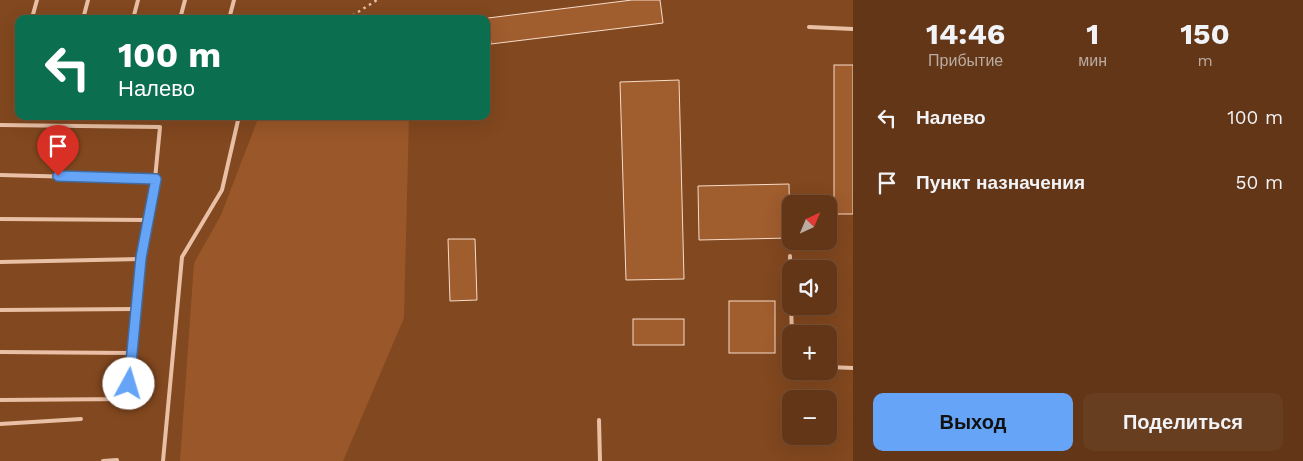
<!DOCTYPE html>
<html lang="ru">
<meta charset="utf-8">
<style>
body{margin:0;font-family:"Work Sans",sans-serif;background:#683e20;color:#f1f3f6;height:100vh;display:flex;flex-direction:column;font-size:19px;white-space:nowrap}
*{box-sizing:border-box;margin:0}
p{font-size:16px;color:#bbaba1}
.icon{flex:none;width:28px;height:28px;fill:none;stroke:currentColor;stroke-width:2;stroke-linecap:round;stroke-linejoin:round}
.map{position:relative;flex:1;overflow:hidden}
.sheet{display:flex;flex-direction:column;background:#623617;width:450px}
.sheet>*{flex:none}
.guide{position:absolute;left:15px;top:15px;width:475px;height:105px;border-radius:10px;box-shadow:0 5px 20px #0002,0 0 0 1px #765036;background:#0b6e4f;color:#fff;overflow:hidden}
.needle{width:32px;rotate:44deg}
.buttons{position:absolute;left:782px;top:195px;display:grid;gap:10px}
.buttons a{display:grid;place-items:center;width:55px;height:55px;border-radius:10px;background:#623617;box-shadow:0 5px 20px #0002,0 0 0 1px #765036;font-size:25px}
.pin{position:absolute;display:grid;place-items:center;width:42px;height:42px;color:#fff;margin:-51px -21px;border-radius:50% 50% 50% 0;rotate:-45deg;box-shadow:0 0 5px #0007}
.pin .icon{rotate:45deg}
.me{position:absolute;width:55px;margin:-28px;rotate:6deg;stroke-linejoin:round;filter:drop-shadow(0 0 4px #0008)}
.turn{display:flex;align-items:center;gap:18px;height:105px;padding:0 20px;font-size:22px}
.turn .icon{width:65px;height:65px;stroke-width:2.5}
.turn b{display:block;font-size:35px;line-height:42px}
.eta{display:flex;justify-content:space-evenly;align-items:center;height:85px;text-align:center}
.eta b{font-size:30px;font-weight:700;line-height:35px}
.primary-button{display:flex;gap:10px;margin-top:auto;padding:10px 20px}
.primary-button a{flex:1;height:58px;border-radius:10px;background:#65a4f7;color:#111;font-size:20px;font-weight:700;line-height:58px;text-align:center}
.primary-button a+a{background:#683e20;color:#f1f3f6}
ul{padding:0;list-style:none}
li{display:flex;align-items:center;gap:15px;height:65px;padding:0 20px}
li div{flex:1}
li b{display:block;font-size:19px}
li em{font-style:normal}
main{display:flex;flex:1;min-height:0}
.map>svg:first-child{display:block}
</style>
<main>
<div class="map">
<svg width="853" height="461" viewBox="0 0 853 461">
<rect width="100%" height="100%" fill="#82481f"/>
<!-- green -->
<polygon fill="#9a5729" points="259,116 409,116 404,318 343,461 180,461 194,263 221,215"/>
<!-- building -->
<g fill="#a05d2e" stroke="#f7dcc9">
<polygon points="632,0 660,0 663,23 491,44 488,18"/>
<rect x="834" y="65" width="19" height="149"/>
<polygon points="679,80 684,279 626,280 620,82"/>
<polygon points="789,184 790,238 699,240 698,186"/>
<polygon points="448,239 475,239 477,300 450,301"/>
<rect x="729" y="301" width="46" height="52"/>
<rect x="633" y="319" width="51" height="26"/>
</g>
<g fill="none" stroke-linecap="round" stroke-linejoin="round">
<!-- path -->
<polyline stroke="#e9c0a5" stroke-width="2.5" stroke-dasharray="2.5 4" stroke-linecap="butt" points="347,19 377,0"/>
<!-- service -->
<g stroke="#e9c0a5" stroke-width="4">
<polyline points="35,19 32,18 37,0"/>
<polyline points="83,19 88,0"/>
<polyline points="133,19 138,0"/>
<polyline points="180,19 185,0"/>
<polyline points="229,19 234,0"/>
<polyline points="809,27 853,29"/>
<polyline points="0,125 160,127 155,179 141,259 128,399 0,400"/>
<polyline points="0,175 155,179"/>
<polyline points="0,219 148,220"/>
<polyline points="790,256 791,306"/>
<polyline points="0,262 141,259"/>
<polyline points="791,306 792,334"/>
<polyline points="0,310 136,309"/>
<polyline points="0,352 132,353"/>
<polyline points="829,367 853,368"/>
<polyline points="599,420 600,461"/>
<polyline points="0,424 81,419"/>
<polyline points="103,461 117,460"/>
<polyline points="163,461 182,257 222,190 239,116"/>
</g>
</g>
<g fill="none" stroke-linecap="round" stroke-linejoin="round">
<defs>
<polyline id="route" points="58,176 156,179 141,258 129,384"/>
</defs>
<!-- route casing -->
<use href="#route" stroke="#426ba1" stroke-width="12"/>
<!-- route -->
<use href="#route" stroke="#65a4f7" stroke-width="9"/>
</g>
</svg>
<div class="buttons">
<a><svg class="needle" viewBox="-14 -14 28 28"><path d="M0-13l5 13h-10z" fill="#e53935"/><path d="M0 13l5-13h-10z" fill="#bbaba1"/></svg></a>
<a><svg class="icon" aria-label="sound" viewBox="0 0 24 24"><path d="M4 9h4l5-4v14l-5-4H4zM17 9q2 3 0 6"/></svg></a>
<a>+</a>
<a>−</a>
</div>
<div class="pin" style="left:58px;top:176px;background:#d93025"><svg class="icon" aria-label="arrive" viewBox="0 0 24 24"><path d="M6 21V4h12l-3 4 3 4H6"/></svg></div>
<svg class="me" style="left:129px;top:384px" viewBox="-20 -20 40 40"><circle r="19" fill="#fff"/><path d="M0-13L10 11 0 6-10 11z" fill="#65a4f7"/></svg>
<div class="guide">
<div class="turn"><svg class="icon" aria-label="left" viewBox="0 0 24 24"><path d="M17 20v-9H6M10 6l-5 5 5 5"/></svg><div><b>100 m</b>Налево</div></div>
</div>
</div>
<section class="sheet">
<div class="eta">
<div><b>14:46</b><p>Прибытие</p></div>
<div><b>1</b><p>мин</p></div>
<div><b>150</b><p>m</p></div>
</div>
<ul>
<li><svg class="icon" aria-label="left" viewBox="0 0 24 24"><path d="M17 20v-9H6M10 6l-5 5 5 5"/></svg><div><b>Налево</b></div><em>100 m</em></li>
<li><svg class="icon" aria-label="arrive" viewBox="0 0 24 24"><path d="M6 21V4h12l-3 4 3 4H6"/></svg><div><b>Пункт назначения</b></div><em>50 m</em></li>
</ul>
<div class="primary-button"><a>Выход</a><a>Поделиться</a></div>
</section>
</main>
